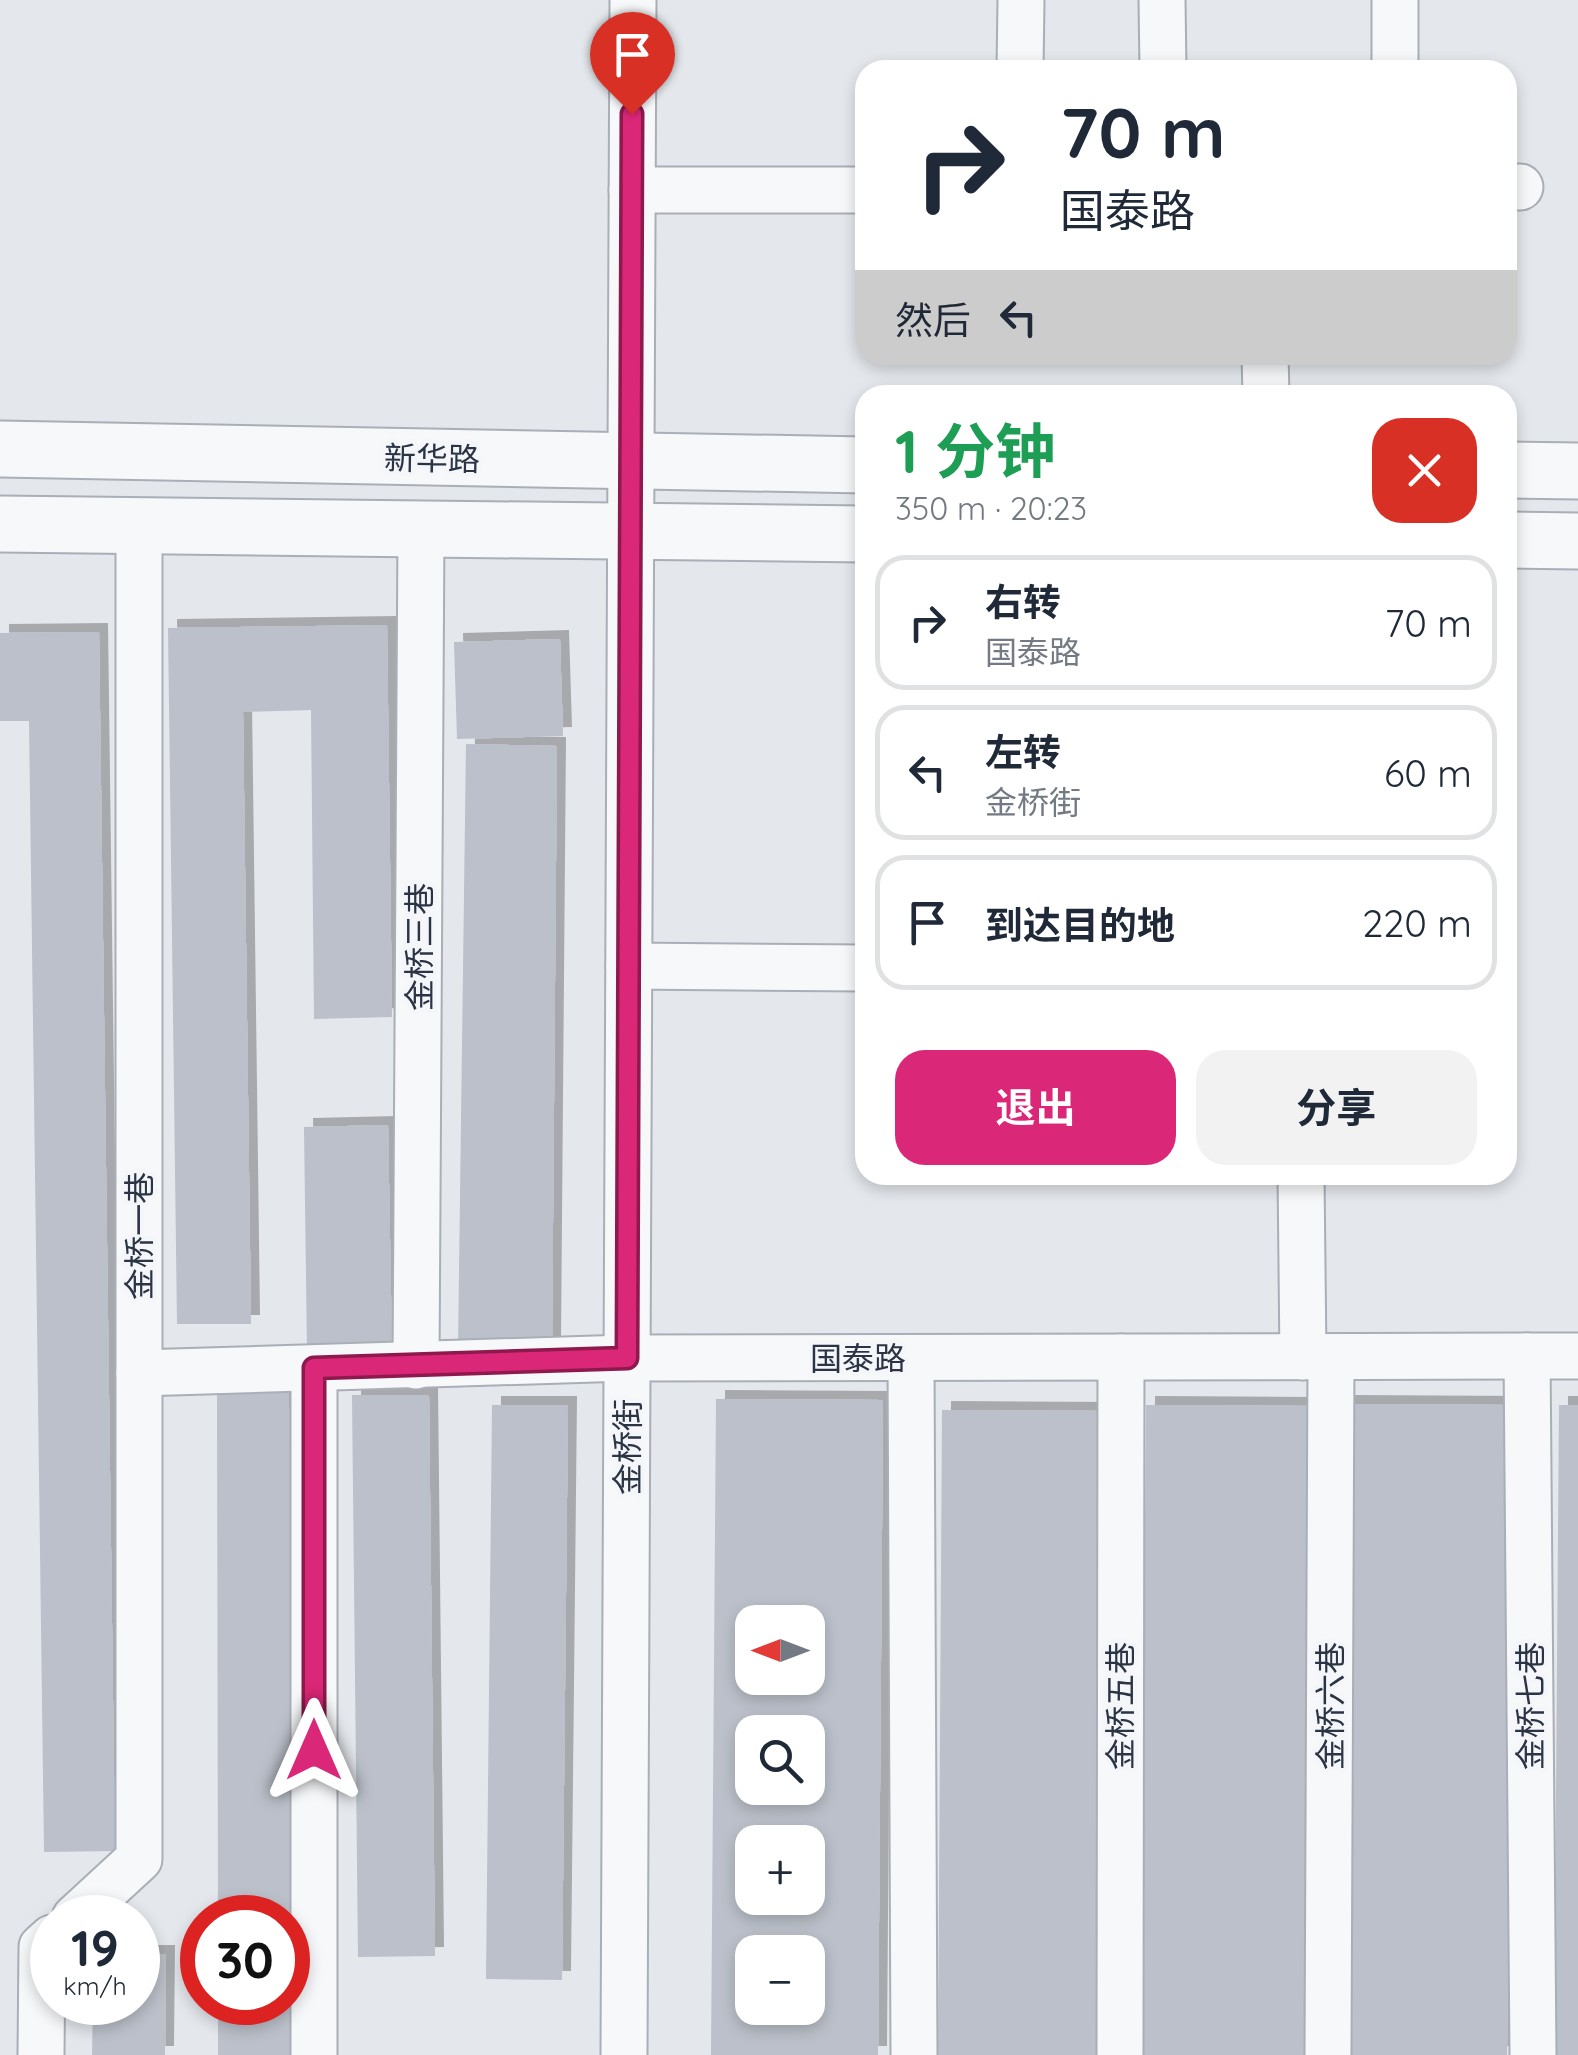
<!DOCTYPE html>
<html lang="zh">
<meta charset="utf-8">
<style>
body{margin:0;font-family:Quicksand,"Noto Sans SC",sans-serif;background:#f2f2f3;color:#1f2937;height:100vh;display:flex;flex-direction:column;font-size:38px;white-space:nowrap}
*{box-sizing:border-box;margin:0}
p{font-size:32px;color:#747a83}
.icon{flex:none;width:55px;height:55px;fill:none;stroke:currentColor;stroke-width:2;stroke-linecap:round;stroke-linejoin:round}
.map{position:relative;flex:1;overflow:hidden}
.sheet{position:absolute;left:855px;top:385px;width:662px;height:800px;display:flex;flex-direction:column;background:#fff;border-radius:30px;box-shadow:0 5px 15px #0003}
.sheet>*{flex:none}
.hud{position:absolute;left:855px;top:60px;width:662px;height:305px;border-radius:30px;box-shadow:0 5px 15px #0003;background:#fff;color:#1f2937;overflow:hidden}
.needle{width:65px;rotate:270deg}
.fabs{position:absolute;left:735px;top:1605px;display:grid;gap:20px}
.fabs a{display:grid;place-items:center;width:90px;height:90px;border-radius:20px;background:#fff;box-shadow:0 5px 15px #0003;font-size:50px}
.speed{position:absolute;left:30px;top:1895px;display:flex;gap:20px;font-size:50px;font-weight:700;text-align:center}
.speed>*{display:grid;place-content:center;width:130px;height:130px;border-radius:50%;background:#fff;box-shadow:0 5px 15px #0003;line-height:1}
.speed small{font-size:25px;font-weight:400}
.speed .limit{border:15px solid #d22;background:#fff;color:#111}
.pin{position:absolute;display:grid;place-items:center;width:85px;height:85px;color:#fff;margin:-102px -42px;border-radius:50% 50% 50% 0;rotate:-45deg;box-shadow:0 0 10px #0007}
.pin .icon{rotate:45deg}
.me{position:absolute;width:110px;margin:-55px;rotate:0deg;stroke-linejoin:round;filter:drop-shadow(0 0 8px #0008)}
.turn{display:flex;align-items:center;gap:35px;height:210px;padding:0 40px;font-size:45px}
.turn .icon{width:130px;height:130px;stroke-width:2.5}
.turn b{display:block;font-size:70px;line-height:85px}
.then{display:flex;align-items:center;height:95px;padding:0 40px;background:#0003;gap:20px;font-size:38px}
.round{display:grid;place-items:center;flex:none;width:105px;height:105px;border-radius:30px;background:#f2f2f3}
.head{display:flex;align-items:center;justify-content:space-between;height:170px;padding:0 40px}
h1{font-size:60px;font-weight:700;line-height:75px;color:#1e9e55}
.action{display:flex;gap:20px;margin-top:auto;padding:20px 40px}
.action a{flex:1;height:115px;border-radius:30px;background:#db2777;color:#fff;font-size:40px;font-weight:700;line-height:115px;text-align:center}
.action a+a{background:#f2f2f3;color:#1f2937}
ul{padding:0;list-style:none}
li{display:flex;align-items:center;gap:30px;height:135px;margin:0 20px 15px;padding:0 20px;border:5px solid #e0e1e3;border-radius:30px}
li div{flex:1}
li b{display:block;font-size:38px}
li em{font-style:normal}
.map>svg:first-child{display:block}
</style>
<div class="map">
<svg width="1578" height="2055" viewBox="0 0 1578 2055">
<defs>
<filter id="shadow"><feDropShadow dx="9" dy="-9" stdDeviation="0" flood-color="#0004"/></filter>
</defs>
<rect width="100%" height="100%" fill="#e4e7ec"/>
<!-- building -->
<g fill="#bbc0ca" fill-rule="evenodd" filter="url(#shadow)">
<polygon points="387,625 392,1017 314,1019 311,710 243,712 251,1324 177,1324 168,628"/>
<polygon points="99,632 115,1851 44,1852 29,721 0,721 0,633"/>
<polygon points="560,639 563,736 457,739 454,642"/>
<polygon points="466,744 557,746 552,1348 458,1348"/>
<polygon points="388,1125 392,1350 307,1351 304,1127"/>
<polygon points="217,1391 289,1391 290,1918 218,1918"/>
<polygon points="352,1395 429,1395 435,1956 358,1957"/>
<path d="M 716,1399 L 883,1400 L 878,2055 L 711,2055 ZM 752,1622 L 808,1622 L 808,1678 L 752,1678 ZM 752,1732 L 808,1732 L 808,1788 L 752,1788 ZM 752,1842 L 808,1842 L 808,1898 L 752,1898 ZM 752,1952 L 808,1952 L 808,2008 L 752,2008 Z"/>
<polygon points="1345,1404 1512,1405 1507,2055 1340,2055"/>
<polygon points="492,1405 568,1405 562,1980 486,1979"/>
<polygon points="1146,1405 1313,1406 1308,2055 1141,2055"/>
<polygon points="1559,1405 1578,1405 1578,2055 1554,2055"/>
<polygon points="942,1410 1109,1411 1105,2055 938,2055"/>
<polygon points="138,1954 166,1954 165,2055 92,2055 93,2002 138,2002"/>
<rect x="218" y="2002" width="72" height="53"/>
</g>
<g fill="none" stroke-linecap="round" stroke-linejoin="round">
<defs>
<g id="minor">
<polyline points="1162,0 1163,70"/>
<polyline points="1020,70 1021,0"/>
<polyline points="1395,70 1395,0"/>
<polyline points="1508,187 1520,187"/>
<polyline points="632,190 865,190"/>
<polyline points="1265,355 1266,395"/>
<polyline points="629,966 865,968"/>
<polyline points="1301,1175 1303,1357"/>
<polyline points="1527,1356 1533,2055"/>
<polyline points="911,1358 914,2055"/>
<polyline points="416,1366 421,529"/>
<polyline points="314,1368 314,2055"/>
<polyline points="139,1373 627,1358 1578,1356"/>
<polyline points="75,1918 139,1859 139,526"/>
<polyline points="41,2055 42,1947 52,1938"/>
<polyline points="624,2055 633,0"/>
<polyline points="1120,2055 1121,1357"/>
<polyline points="1328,2055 1331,1357"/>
</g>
<g id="tertiary">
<polyline points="0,449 865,465"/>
<polyline points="1508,470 1578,471"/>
<polyline points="0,524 865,534"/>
<polyline points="1508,540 1578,541"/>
</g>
</defs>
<!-- minor casing -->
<use href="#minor" stroke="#a9aeb7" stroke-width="49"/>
<!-- tertiary casing -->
<use href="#tertiary" stroke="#a9aeb7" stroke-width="59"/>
<!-- minor -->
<use href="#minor" stroke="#f7f8fa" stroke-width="45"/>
<!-- tertiary -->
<use href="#tertiary" stroke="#f7f8fa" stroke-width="55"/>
</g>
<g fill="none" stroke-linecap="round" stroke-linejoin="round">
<defs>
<polyline id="route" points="314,1750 314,1368 627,1358 632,114"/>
</defs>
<!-- route casing -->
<use href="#route" stroke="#8e194d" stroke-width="25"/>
<!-- route -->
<use href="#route" stroke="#db2777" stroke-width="18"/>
</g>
<g text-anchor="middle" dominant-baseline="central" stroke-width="9" stroke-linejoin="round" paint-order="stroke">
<!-- street labels -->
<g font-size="32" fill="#2b3445" stroke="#f4f6f9">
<text transform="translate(432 458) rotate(1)">新华路</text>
<text transform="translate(419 947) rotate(-90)">金桥三巷</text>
<text transform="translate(139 1236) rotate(-90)">金桥一巷</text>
<text x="858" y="1358">国泰路</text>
<text transform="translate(627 1447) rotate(-90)">金桥街</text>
<text transform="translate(1120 1706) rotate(-90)">金桥五巷</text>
<text transform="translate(1330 1706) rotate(-90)">金桥六巷</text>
<text transform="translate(1530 1706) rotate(-90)">金桥七巷</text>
</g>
</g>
</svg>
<div class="fabs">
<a><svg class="needle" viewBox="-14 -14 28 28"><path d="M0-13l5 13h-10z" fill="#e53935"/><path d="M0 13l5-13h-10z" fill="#747a83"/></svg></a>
<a><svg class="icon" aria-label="search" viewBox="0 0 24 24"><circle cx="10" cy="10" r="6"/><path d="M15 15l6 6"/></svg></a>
<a>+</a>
<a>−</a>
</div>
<div class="speed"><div>19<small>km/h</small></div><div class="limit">30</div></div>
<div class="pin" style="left:632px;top:114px;background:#d93025"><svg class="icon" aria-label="arrive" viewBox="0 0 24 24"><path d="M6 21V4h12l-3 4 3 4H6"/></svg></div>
<svg class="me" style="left:314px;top:1750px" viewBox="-20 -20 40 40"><path d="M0-17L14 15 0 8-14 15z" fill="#db2777" stroke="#fff" stroke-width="4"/></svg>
<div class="hud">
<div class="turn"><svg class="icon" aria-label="right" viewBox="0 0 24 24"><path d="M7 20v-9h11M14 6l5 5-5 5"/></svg><div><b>70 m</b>国泰路</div></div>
<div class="then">然后<svg class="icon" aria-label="left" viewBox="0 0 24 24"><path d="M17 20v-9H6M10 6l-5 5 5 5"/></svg></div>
</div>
<section class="sheet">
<div class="head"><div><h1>1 分钟</h1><p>350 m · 20:23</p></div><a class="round" style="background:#d93025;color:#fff"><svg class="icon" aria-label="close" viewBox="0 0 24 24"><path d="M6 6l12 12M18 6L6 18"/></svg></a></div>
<ul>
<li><svg class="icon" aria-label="right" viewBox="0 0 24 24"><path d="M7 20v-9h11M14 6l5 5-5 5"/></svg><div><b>右转</b><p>国泰路</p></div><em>70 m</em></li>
<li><svg class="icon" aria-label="left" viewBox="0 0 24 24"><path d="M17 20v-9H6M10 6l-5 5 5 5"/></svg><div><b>左转</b><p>金桥街</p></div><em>60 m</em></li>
<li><svg class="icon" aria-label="arrive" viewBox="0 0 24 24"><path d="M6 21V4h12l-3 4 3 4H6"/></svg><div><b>到达目的地</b></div><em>220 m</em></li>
</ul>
<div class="action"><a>退出</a><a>分享</a></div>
</section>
</div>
